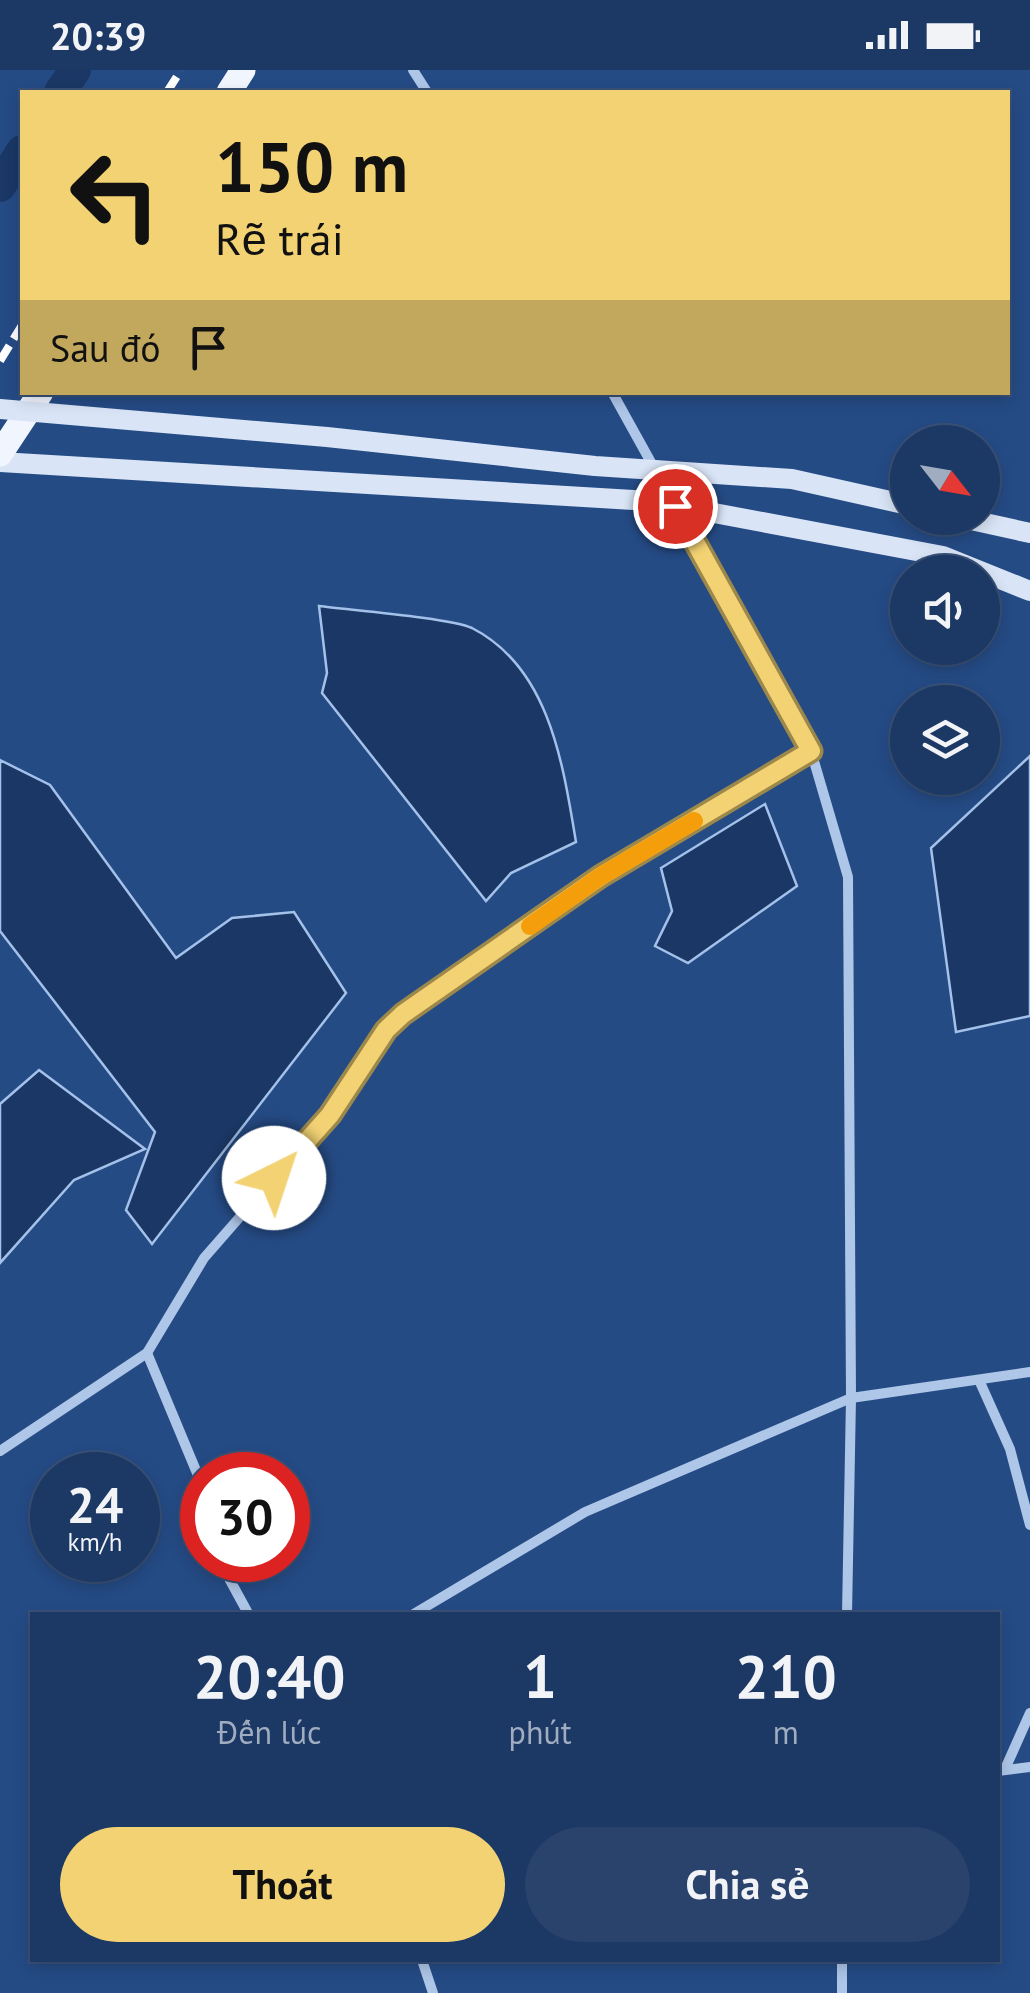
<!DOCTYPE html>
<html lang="vi">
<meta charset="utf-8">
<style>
body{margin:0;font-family:"PT Sans",sans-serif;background:#29436d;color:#f1f3f6;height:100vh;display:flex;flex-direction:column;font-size:38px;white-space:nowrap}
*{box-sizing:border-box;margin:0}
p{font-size:32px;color:#a0acbf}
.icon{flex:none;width:55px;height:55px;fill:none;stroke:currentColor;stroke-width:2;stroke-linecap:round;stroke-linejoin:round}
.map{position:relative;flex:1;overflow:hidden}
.details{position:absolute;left:30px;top:1542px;width:970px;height:350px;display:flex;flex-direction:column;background:#1c3864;border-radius:0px;box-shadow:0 5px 15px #0003,0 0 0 2px #3a5278}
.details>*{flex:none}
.guide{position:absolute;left:20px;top:20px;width:990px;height:305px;border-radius:0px;box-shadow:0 5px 15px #0003,0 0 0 2px #3a5278;background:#f2d273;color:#111;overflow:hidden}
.needle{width:65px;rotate:121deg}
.buttons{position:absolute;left:890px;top:355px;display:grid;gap:20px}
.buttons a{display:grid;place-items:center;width:110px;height:110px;border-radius:50%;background:#1c3864;box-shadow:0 5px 15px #0003,0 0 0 2px #3a5278;font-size:50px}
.speed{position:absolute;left:30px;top:1382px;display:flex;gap:20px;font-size:50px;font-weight:700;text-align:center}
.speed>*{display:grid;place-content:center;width:130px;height:130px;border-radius:50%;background:#1c3864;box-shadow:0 5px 15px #0003,0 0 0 2px #3a5278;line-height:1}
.speed small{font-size:25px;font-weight:400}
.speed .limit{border:15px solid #d22;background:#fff;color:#111}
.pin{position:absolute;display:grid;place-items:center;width:85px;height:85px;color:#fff;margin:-42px;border:5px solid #fff;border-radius:50%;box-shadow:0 2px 10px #0007}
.me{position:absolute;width:110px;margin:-55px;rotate:41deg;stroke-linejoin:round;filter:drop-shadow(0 0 8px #0008)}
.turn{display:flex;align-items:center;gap:35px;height:210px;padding:0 30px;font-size:45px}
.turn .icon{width:130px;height:130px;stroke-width:2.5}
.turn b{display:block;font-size:70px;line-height:85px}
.then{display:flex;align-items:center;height:95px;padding:0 30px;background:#0003;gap:20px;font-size:38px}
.eta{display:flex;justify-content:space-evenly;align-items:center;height:170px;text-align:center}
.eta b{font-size:60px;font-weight:700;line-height:70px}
.button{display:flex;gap:20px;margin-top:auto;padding:20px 30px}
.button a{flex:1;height:115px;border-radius:60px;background:#f2d273;color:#111;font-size:40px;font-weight:700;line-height:115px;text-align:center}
.button a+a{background:#29436d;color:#f1f3f6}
.status{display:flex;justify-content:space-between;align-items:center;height:70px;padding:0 50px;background:#1c3864;direction:ltr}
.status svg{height:28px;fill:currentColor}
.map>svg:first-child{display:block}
</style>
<div class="status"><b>20:39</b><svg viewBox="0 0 49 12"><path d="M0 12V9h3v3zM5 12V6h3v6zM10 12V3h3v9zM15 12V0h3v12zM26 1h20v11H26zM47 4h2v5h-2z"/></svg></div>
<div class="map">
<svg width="1030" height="1923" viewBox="0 0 1030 1923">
<rect width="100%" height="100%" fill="#254b85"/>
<!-- water -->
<g fill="#1a3765" stroke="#a3c1e9" stroke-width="2.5">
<path d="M 319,536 C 349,540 451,548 472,558 C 550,598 563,695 576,772 L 511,803 L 486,831 L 322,623 L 327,603 Z"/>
<polygon points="1030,686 1030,946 956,962 931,778"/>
<polygon points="0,690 50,715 176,888 232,848 294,842 346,923 152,1174 126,1140 155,1062 0,861"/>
<polygon points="765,734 797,816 688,893 655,876 672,841 661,798"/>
<polygon points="39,1000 145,1079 74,1110 0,1193 0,1034"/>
</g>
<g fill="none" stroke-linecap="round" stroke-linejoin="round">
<!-- canal -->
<g stroke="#1a3765" stroke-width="32">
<polyline points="60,22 75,0"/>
<polyline points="0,116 22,81"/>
</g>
<!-- street -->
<g stroke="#aec6e8" stroke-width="10">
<polyline points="413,0 427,22"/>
<polyline points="612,322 811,681 848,807 851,1328 847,1545"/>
<polyline points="147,1283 202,1415"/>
<polyline points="979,1310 1010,1379 1030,1455"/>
<polyline points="0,1381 147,1283 204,1188 329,1045 385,960 403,944 601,806 811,681"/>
<polyline points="219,1490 249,1545"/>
<polyline points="412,1545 585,1442 851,1328 1030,1302"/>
<polyline points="1005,1699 1030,1643"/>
<polyline points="998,1701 1030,1697"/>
<polyline points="422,1890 433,1923"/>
<polyline points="842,1923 842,1890"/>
</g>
<!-- secondary -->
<g stroke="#d9e5f7" stroke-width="20">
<polyline points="0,392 650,431 943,486 1030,521"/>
<polyline points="962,448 1030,463"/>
</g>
<!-- primary -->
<g stroke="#f1f5fe" stroke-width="25">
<polyline points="229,22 243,0"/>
<polyline points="0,384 41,322"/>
</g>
<!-- rail -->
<g stroke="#fff" stroke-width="8" stroke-dasharray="18 8" stroke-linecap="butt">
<polyline points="167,22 181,0"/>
<polyline points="0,291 22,255"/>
</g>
<!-- secondary-bridge -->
<polyline stroke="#d9e5f7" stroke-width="20" points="0,339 327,367 595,396 792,409 908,435"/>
</g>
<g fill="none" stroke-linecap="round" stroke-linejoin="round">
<defs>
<polyline id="route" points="274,1108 330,1045 386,960 403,944 601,806 811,681 675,436"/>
</defs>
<!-- route casing -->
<use href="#route" stroke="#9d884b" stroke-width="25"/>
<!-- route -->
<use href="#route" stroke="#f2d273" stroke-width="18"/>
<!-- slow -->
<polyline stroke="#f59e0b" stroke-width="18" points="530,856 601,806 694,751"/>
</g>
</svg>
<div class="buttons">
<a><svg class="needle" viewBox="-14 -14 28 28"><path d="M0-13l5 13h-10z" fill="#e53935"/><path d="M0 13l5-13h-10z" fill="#a0acbf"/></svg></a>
<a><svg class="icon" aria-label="sound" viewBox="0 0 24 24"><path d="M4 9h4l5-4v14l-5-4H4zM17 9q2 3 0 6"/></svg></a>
<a><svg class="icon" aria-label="layers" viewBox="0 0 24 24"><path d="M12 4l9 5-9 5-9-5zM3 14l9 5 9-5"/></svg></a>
</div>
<div class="speed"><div>24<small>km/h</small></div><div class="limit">30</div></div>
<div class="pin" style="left:675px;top:436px;background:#d93025"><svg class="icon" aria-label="arrive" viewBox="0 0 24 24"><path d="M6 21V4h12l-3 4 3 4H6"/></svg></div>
<svg class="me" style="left:274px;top:1108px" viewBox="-20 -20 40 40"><circle r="19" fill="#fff"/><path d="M0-13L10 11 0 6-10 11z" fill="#f2d273"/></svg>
<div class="guide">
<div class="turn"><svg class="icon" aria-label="left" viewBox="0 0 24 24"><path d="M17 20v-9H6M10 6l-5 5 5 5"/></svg><div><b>150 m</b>Rẽ trái</div></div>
<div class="then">Sau đó<svg class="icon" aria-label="arrive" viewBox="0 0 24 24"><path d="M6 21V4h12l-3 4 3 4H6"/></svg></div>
</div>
<section class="details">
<div class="eta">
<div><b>20:40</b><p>Đến lúc</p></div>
<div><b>1</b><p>phút</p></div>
<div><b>210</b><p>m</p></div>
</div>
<div class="button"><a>Thoát</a><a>Chia sẻ</a></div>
</section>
</div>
